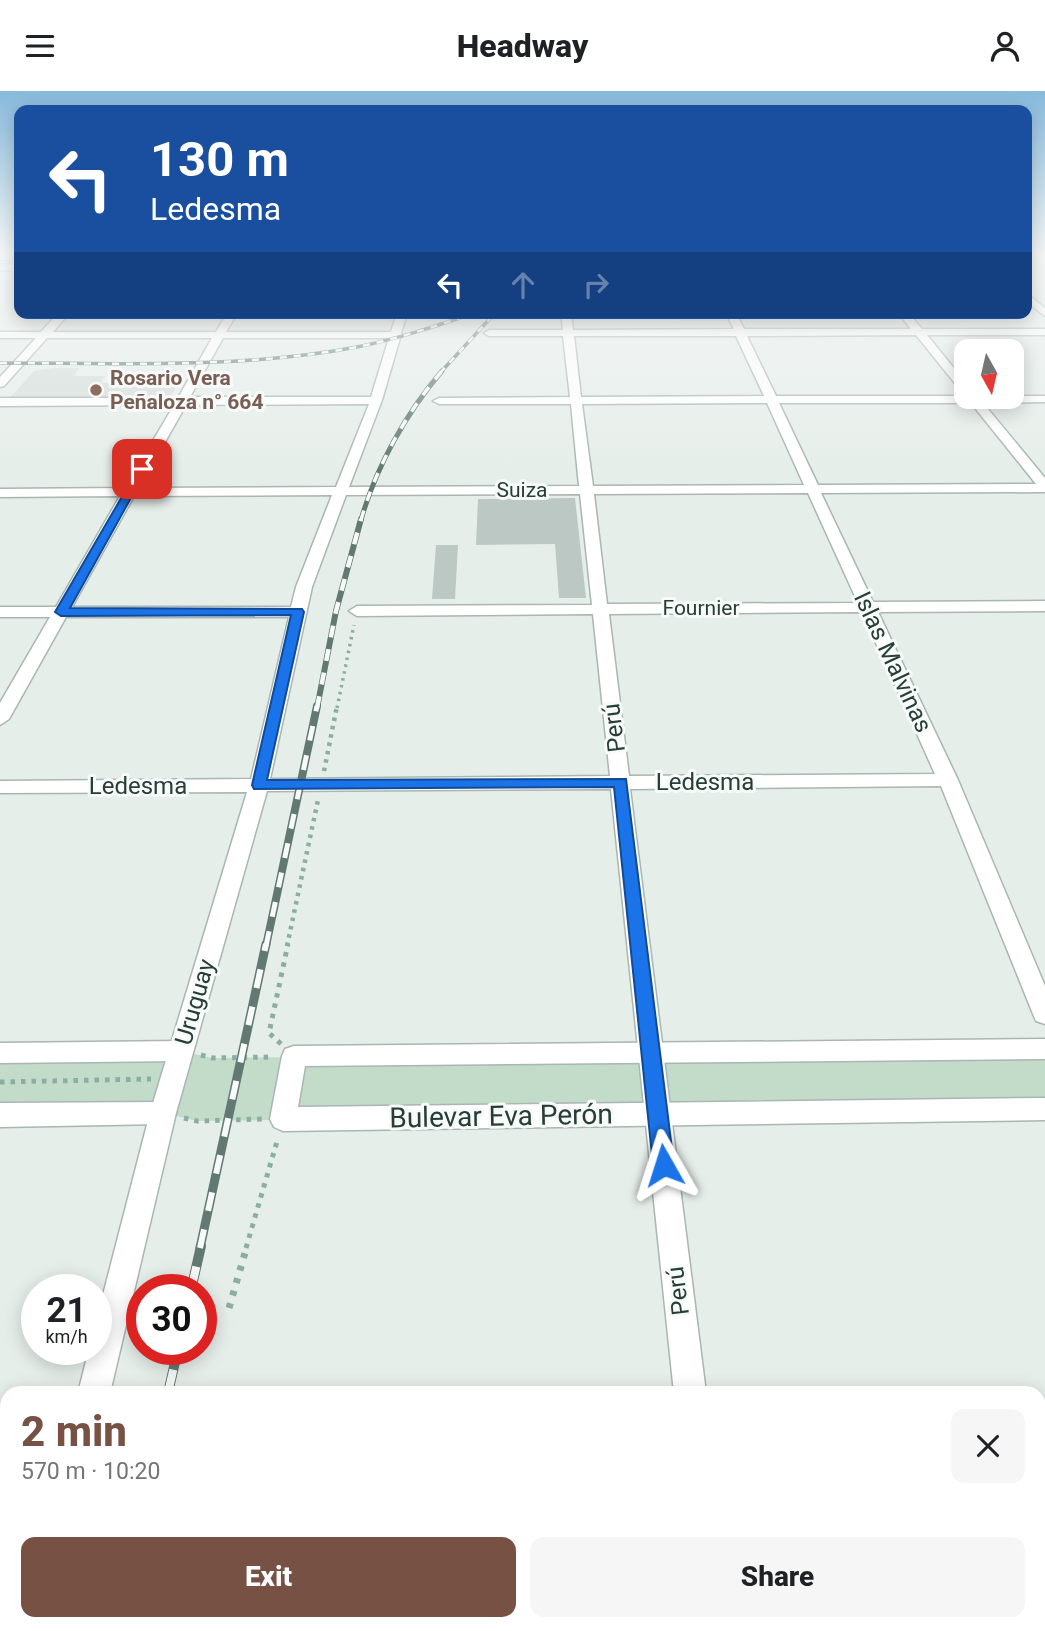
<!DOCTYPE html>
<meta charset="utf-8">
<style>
body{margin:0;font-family:Roboto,sans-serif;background:#f6f6f6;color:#202124;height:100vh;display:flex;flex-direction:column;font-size:26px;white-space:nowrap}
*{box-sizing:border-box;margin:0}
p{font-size:23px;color:#757577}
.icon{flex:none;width:38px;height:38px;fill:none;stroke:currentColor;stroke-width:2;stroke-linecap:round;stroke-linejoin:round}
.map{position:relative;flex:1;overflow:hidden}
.side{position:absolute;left:0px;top:1295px;width:1046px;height:245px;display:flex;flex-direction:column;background:#fff;border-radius:21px 21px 0 0;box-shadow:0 4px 18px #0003}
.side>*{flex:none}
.top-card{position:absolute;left:14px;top:14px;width:1018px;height:214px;border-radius:14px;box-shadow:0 4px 18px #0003;background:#1a4fa0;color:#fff;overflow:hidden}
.needle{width:46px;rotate:172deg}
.buttons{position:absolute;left:954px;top:248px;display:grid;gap:14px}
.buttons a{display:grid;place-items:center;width:70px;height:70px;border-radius:14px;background:#fff;box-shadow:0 4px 18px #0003;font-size:35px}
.speed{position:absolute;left:21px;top:1183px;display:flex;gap:14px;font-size:35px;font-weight:700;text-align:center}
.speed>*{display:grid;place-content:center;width:91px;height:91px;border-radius:50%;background:#fff;box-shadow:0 4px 18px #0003;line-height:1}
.speed small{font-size:18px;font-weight:400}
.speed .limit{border:10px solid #d22;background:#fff;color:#111}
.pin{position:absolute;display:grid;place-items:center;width:60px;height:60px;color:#fff;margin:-30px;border-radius:14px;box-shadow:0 4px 10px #0006}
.me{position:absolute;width:77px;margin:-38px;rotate:354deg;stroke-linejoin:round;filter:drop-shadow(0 0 5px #0008)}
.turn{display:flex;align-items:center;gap:24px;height:147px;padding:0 21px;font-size:32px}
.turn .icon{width:91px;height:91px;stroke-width:2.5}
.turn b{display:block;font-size:49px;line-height:60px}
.lanes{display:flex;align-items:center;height:66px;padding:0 21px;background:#0003;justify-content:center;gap:35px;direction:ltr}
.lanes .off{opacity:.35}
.round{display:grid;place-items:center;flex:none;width:74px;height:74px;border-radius:14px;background:#f6f6f6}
.head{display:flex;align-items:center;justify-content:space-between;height:119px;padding:0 21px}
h1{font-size:42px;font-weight:800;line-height:52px;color:#785145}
.cta{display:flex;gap:14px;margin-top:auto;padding:14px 21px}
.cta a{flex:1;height:80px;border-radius:14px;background:#785145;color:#fff;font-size:28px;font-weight:800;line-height:80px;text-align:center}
.cta a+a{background:#f6f6f6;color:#202124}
header{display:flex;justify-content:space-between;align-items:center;height:91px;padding:0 21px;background:#fff;font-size:32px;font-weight:800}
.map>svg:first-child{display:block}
</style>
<header><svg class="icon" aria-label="menu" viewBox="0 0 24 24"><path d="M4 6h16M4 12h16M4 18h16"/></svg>Headway<svg class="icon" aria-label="person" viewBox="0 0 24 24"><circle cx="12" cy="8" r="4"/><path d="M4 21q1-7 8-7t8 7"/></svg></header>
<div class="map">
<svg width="1045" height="1540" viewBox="0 0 1045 1540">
<rect width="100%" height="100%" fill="#e6eeea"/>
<!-- built -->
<polygon fill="#d5ddd9" points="53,277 79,277 74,285 105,285 100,292 179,291 170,306 10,307 34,280"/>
<!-- green -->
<polygon fill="#c2dcc9" points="1045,958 1045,1018 197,1030 163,1022 0,1024 0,962 181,960 213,967"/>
<!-- building -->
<g fill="#bcc8c3">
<polygon points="575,407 586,507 559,507 555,453 476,454 478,408"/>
<polygon points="436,454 458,454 455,508 432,508"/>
</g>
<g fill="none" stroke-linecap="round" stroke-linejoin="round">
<defs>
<g id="minor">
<polygon points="0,173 19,174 19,180 0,179"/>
<polygon points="1027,203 1045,217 1045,225 1027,211"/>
<path d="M 58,222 L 69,222 L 53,241 L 216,241 L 227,222 L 237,222 L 226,241 L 391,241 L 397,222 L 407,222 L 401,242 L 403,244 L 400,247 L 382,309 L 349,396 L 579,395 L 571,313 L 439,313 L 433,310 L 439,307 L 570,306 L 563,245 L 489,245 L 484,242 L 489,239 L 563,239 L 561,222 L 571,222 L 573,239 L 734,238 L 726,222 L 736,222 L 744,238 L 911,238 L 898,222 L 908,222 L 922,238 L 1045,238 L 1045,244 L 927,244 L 966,292 L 966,302 L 962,301 L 916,244 L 747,245 L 776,305 L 1045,305 L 1045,311 L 983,312 L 1045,387 L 1045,401 L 821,402 L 873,511 L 1045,510 L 1045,520 L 878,521 L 958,689 L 1045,895 L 1045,933 L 1036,930 L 1033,923 L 941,695 L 630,698 L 706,1302 L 674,1302 L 611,698 L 267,700 L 176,1022 L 110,1302 L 78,1302 L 89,1258 L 96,1258 L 96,1231 L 150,1022 L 247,701 L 0,702 L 0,690 L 251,688 L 289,526 L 66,526 L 9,628 L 0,634 L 0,612 L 50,526 L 0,526 L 0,516 L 56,516 L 120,405 L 0,406 L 0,398 L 125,397 L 174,314 L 0,315 L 0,307 L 178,307 L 212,247 L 47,247 L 4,295 L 0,296 L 0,286 L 36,247 L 0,247 L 0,241 L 41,241 ZM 574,245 L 736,245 L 764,305 L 581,306 ZM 223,247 L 389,247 L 371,306 L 190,306 ZM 767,312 L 804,394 L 593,395 L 582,313 ZM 779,312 L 971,312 L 1036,393 L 818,394 ZM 369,313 L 336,396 L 139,397 L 186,314 ZM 808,402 L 858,512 L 607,513 L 594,403 ZM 580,403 L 592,514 L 357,515 L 349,520 L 357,525 L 593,523 L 610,685 L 270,688 L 312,496 L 346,404 ZM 332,404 L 296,496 L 291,516 L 72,516 L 134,405 ZM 862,521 L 935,683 L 629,685 L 609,523 Z"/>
<polygon points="19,1533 55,1533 53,1540 17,1540"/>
<rect x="699" y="1533" width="36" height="7"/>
</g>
<g id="tertiary">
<polygon points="1045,948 1045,968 305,975 298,1016 1045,1007 1045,1029 283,1040 274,1036 270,1028 282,965 285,958 294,955"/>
<polygon points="181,950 190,953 193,960 190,967 181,970 0,972 0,952"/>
<polygon points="163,1011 172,1014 176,1022 172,1030 163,1033 0,1036 0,1012"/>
</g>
</defs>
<!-- minor casing -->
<use href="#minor" stroke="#a9b6b1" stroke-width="3"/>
<!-- tertiary casing -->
<use href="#tertiary" stroke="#a9b6b1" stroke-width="3"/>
<!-- path-far3 -->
<polyline stroke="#8aaea3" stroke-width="3.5" stroke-dasharray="2.5 4.5" stroke-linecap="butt" points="337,617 354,534"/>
<!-- path-far2 -->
<g stroke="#8aaea3" stroke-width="4.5" stroke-dasharray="3.5 5" stroke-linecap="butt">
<polyline points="324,680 337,615"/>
<polyline points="287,855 318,709"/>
</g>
<!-- path-far1 -->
<g stroke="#8aaea3" stroke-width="5" stroke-dasharray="4.5 6" stroke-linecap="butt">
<polyline points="281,953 269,942 288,853"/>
<polyline points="201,964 213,967 272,966"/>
<polyline points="0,991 151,988"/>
<polyline points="184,1027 197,1030 263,1028"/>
<polyline points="246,1157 278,1047"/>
</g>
<!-- path -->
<polyline stroke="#8aaea3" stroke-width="7" stroke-dasharray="5 8" stroke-linecap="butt" points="229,1217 247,1155"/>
<!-- minor -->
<use href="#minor" fill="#fff" fill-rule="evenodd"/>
<!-- tertiary -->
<use href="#tertiary" fill="#fff" fill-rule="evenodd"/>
<defs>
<g id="rail-far5">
<polyline points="0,171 19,171"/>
<path d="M 0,272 C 119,272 240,278 357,256 C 397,248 436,235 475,222"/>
<polyline points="440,282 495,222"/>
</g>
<path id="rail-far4" d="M 361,429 C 376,376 406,322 442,280"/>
<polyline id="rail-far3" points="317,617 336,520 361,428"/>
<polyline id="rail-far2" points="266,855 317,615"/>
<polyline id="rail-far1" points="200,1157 266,853"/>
<g id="rail">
<polyline points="191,1199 201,1155"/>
<polyline points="168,1302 178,1258"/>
<polyline points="117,1540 119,1533"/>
</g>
</defs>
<!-- rail-far5 casing -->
<use href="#rail-far5" stroke="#627973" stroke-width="3.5"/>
<!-- rail-far4 casing -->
<use href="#rail-far4" stroke="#627973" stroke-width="5"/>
<!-- rail-far3 casing -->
<use href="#rail-far3" stroke="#627973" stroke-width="6"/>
<!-- rail-far2 casing -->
<use href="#rail-far2" stroke="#627973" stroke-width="8"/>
<!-- rail-far1 casing -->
<use href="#rail-far1" stroke="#627973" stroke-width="9"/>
<!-- rail casing -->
<use href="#rail" stroke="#627973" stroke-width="10"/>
<!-- rail-far5 -->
<use href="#rail-far5" stroke="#f7faf8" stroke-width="2.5" stroke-dasharray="7" stroke-linecap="butt"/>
<!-- rail-far4 -->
<use href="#rail-far4" stroke="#f7faf8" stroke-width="3.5" stroke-dasharray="10" stroke-linecap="butt"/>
<!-- rail-far3 -->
<use href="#rail-far3" stroke="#f7faf8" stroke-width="4.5" stroke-dasharray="12" stroke-linecap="butt"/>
<!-- rail-far2 -->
<use href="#rail-far2" stroke="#f7faf8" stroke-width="5" stroke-dasharray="15" stroke-linecap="butt"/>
<!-- rail-far1 -->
<use href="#rail-far1" stroke="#f7faf8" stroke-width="6" stroke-dasharray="19" stroke-linecap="butt"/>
<!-- rail -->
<use href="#rail" stroke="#f7faf8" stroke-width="8" stroke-dasharray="24" stroke-linecap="butt"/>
</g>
<!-- sky -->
<linearGradient id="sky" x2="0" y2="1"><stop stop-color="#87badd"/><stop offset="0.43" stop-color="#f4f7f6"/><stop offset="1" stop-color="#f4f7f6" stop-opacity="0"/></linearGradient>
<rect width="1045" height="380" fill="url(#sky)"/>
<!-- route -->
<polygon fill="#1a73e8" stroke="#114b97" stroke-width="2" points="142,375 147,378 70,517 302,518 304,521 267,689 626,688 674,1074 671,1080 664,1083 656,1080 653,1074 614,696 254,698 252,694 291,524 61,525 55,521 138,378"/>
<!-- markers -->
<circle fill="#8d6e63" stroke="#f7faf8" stroke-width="2.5" cx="96" cy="299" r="7"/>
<g text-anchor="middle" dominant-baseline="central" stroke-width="6" stroke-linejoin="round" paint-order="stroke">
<!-- far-education labels -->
<g font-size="21" font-weight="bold" fill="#785e54" stroke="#f7faf8" text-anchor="start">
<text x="110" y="287">Rosario Vera<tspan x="110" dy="24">Peñaloza n° 664</tspan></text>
</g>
<!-- far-street labels -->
<g font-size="21" fill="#273e38" stroke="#f7faf8">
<text x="522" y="399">Suiza</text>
<text x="701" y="517">Fournier</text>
</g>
<!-- street labels -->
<g font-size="24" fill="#273e38" stroke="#f7faf8">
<text transform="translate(893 571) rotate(65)">Islas Malvinas</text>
<text transform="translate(614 637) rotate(-97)">Perú</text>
<text x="705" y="691">Ledesma</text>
<text x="138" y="695">Ledesma</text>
<text transform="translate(195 911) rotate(-74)">Uruguay</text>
<text transform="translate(678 1200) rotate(-97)">Perú</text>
</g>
<!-- near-street labels -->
<g font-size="28" fill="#273e38" stroke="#f7faf8">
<text transform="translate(501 1025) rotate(-1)">Bulevar Eva Perón</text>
</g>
</g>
</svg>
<div class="buttons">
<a><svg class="needle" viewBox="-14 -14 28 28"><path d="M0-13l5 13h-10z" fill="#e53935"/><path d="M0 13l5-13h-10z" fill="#757577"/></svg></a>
</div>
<div class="speed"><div>21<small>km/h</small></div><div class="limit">30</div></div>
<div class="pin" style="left:142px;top:378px;background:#d93025"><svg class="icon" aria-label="arrive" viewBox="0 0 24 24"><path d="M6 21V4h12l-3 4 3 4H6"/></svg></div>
<svg class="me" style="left:664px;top:1074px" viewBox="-20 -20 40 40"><path d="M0-17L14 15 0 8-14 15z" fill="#1a73e8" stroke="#fff" stroke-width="4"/></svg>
<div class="top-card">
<div class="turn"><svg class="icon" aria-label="left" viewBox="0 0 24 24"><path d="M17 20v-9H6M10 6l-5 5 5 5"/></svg><div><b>130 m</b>Ledesma</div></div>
<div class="lanes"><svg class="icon" aria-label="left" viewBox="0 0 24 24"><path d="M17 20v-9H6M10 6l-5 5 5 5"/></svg><svg class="icon off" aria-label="ahead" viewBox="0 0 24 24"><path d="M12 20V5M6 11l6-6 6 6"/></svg><svg class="icon off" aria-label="right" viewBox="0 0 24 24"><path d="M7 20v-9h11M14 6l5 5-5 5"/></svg></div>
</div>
<section class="side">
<div class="head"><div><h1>2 min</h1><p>570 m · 10:20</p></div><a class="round"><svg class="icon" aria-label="close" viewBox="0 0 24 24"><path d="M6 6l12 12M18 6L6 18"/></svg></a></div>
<div class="cta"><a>Exit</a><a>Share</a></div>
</section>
</div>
